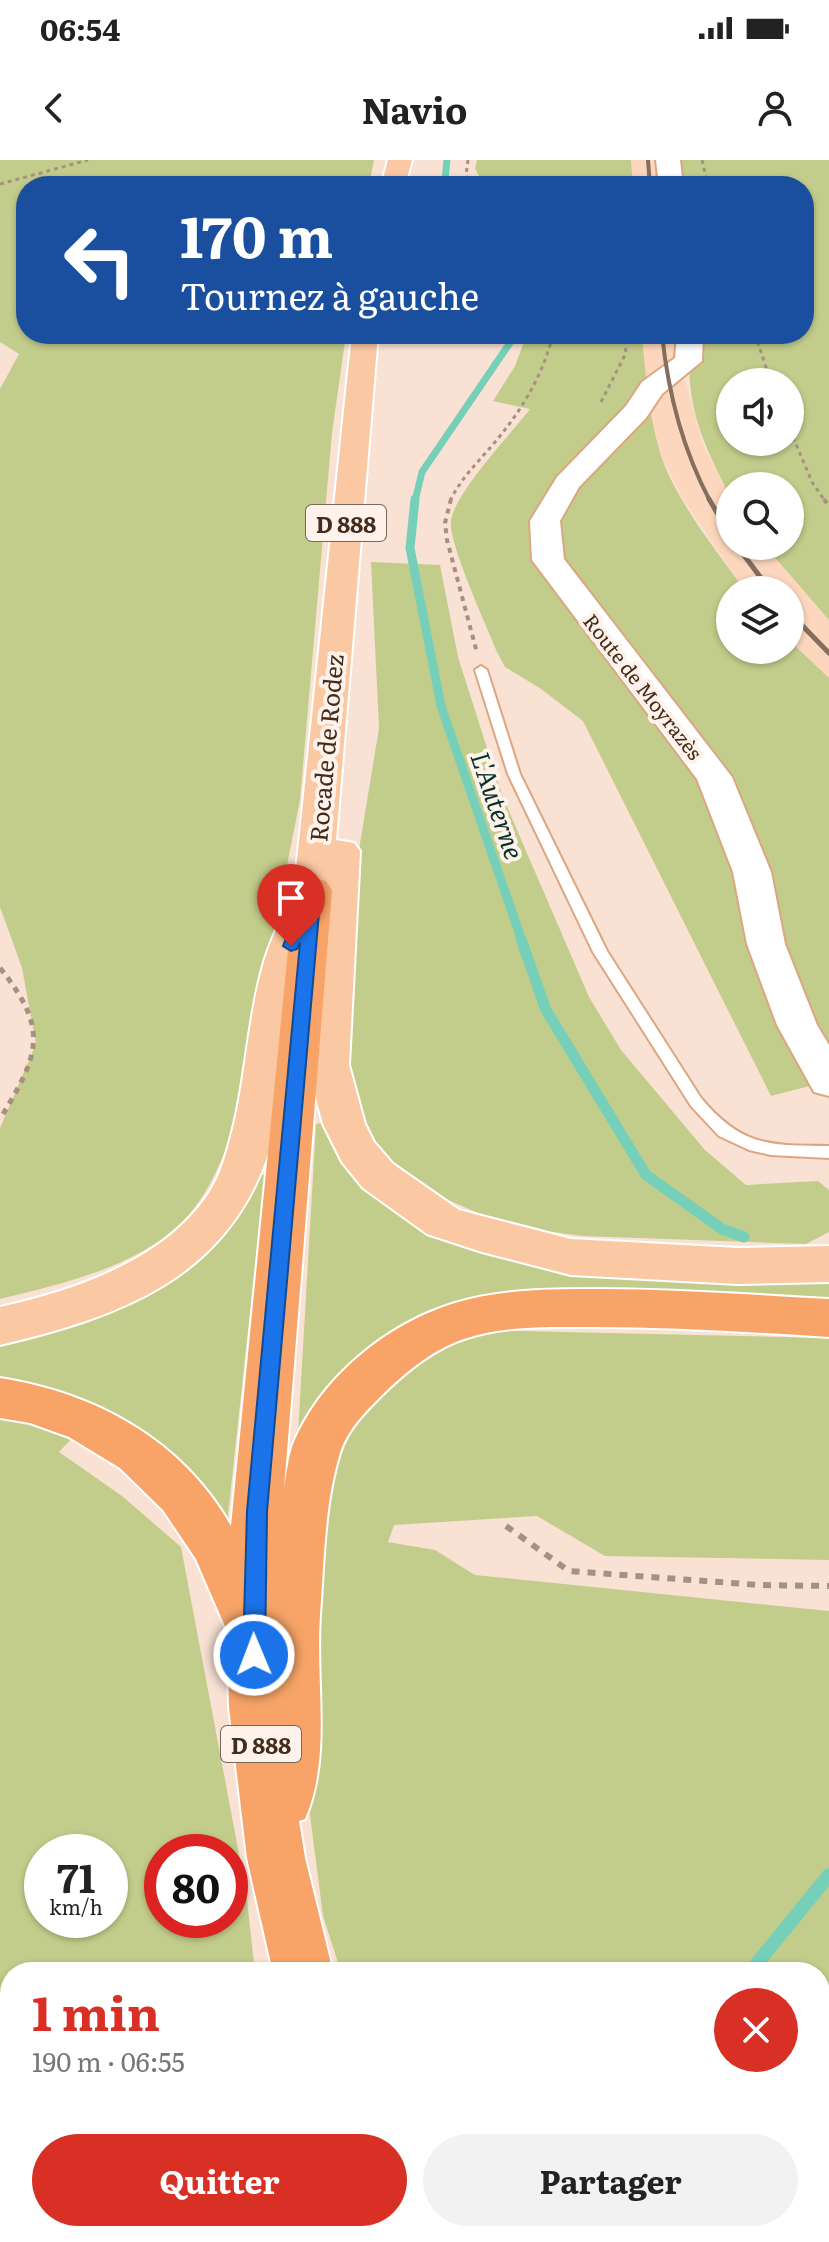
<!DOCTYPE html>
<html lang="fr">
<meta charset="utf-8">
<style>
body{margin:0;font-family:Literata,serif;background:#f2f2f2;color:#222;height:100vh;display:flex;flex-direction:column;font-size:30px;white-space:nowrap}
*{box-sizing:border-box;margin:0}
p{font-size:26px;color:#767676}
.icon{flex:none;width:44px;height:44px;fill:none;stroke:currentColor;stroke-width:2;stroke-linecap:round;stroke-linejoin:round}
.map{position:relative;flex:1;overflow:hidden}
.drawer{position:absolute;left:0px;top:1802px;width:830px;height:280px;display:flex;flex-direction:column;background:#fff;border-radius:32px 32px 0 0;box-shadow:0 2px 6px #0004}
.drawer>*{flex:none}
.banner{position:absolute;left:16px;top:16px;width:798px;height:168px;border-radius:32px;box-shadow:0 2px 6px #0004;background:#1a4fa0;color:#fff;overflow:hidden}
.buttons{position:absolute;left:716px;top:208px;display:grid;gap:16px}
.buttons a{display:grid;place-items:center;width:88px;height:88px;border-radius:50%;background:#fff;box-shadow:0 2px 6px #0004;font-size:40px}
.speed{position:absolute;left:24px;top:1674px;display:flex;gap:16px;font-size:40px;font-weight:700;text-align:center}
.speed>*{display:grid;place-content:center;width:104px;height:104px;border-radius:50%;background:#fff;box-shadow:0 2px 6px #0004;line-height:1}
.speed small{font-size:20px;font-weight:400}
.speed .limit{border:12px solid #d22;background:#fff;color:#111}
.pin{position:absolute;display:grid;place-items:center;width:68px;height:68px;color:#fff;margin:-82px -34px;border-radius:50% 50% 50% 0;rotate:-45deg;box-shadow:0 0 8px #0007}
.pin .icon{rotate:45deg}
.me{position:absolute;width:88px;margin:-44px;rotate:359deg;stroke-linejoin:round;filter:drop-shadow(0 0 6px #0008)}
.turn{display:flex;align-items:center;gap:28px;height:168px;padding:0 32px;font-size:36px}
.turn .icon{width:104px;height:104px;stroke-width:2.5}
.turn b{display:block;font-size:56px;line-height:68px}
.round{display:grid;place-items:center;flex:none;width:84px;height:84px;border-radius:42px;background:#f2f2f2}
.head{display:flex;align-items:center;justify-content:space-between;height:136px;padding:0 32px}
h1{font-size:48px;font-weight:700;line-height:60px;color:#d93025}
.cta{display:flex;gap:16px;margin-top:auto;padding:16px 32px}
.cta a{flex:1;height:92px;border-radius:48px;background:#d93025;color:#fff;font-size:32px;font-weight:700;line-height:92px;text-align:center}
.cta a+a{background:#f2f2f2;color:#222}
.status{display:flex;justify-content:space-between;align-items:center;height:56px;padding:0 40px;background:#fff;direction:ltr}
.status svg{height:22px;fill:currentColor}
header{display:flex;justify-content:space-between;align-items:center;height:104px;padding:0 32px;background:#fff;font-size:36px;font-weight:700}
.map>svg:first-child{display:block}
</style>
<div class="status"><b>06:54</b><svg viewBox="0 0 49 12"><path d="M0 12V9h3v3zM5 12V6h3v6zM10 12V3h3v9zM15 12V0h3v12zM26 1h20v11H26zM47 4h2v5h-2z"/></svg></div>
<header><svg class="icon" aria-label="back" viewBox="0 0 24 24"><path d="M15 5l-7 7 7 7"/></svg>Navio<svg class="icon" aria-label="person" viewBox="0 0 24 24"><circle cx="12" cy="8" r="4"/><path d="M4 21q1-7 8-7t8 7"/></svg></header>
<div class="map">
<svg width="829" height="2082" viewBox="0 0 829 2082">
<rect width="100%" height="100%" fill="#f9e2d3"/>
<!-- built -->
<g fill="#fdd7bd">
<polygon points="631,0 661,0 663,26 633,26"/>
<polygon points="642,174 676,174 678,196 703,284 730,336 730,386 765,386 829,460 829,518 790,481 790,430 745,430 684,341 659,292 644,211"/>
</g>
<!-- green -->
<g fill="#c3cd8b" fill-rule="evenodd">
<path d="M 0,0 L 374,0 L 369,26 L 26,26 L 26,174 L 346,174 L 332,273 L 300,640 L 234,970 C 223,995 214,1021 198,1043 C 155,1104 68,1122 0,1139 L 0,968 L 36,884 L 22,808 L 0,747 L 0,229 L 19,194 L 0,182 Z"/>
<polygon points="477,0 631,0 633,26 485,26 475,9"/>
<path d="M 668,0 L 829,0 L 829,460 L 765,386 L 790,386 L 790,326 L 730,326 L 730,336 C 699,275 685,244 690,174 L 804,174 L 804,26 L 671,26 ZM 730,222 L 790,222 L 790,282 L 730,282 Z"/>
<path d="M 527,174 L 642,174 C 645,212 649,252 659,289 C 671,334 717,392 745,430 L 730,430 L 730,490 L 790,490 L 790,481 L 829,518 L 829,921 L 771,936 L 583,561 L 541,529 L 505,507 L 498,494 C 488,469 447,380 451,360 C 457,330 510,275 530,249 L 493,241 L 515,206 Z"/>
<polygon points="371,402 440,405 458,497 502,635 589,837 621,890 705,990 746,1025 818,1021 829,1030 829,1072 806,1084 582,1076 530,1069 492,1059 425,1030 393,1006 368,976 349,915 346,868 352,732 379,568"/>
<polygon points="321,963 355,1013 432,1071 829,1122 829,1141 520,1133 365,1201 319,1236 298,1274 316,964"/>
<polygon points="254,1014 265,1015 227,1364 0,1226 0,1179 75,1160"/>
<polygon points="471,1170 829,1178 829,1400 605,1396 537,1356 394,1365 388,1382 435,1390 475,1415 829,1451 829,1858 820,1860 820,1812 341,1812 323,1756 308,1640 308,1447 337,1292 353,1259 390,1220"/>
<path d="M 0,1257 L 76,1274 L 59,1292 L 122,1336 L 181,1387 L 246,1731 L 255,1812 L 10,1812 L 10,1872 L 0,1870 ZM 42,1692 L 110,1692 L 110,1760 L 42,1760 ZM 162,1692 L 230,1692 L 230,1760 L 162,1760 Z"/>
<polygon points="829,2005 829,2082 741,2082 736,2072 820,2072 820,2010"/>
</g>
<!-- water -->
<polygon fill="#76d0b9" points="0,2029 10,2029 10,2072 613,2072 631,2082 0,2082"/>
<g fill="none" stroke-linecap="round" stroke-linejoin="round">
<!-- stream-far3 -->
<g stroke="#76d0b9" stroke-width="7">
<polyline points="447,0 445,20 448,26"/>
<polyline points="415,341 422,312 516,174"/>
</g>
<!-- stream-far2 -->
<polyline stroke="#76d0b9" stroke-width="9" points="415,339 410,388 441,546 522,781"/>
<!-- stream-far1 -->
<polyline stroke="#76d0b9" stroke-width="11" points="521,779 546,850 646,1015 722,1069 744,1077"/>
<!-- stream -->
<g stroke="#76d0b9" stroke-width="14">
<polyline points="750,1812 829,1715"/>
<polyline points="629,2082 632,2072"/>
</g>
<defs>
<path id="lane" d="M 481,506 L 487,510 L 520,614 L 607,791 L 701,938 C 742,987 769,985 829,986 L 829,998 L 771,995 L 749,990 L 719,976 L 691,946 L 593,792 L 508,614 L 475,510 Z"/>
<g id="secondary">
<polygon points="656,0 680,0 683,26 659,26"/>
<polygon points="677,174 703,174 702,201 662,234 646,258 579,327 560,361 564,399 732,617 771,712 785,784 817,865 829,885 829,936 814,932 777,865 747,784 733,712 697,619 532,400 530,361 557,317 626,246 642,222 675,198"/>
<polygon points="0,1888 10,1891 10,1953 0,1950"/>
<polygon points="829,1899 829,1961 820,1965 820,1903"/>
</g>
<g id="primary">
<polygon points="388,0 412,0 405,26 381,26"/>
<path d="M 352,174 L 378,174 L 336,680 L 354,683 L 360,691 L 349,905 L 365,964 L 374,982 L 393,1004 L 459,1050 L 571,1079 L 738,1088 L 829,1086 L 829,1122 L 738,1124 L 571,1115 L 482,1092 L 427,1074 L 363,1028 L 342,1002 L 323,964 L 307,905 L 317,765 L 300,815 L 270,988 C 229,1118 122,1156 0,1185 L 0,1147 C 75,1130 164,1101 209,1033 C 222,1013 228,988 234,964 C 246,913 248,860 262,809 C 269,781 283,756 294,730 Z"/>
</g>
<g id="highway">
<path d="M 313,718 L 326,721 L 332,730 L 284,1329 C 286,1315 288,1300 292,1287 C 319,1219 386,1164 455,1143 C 502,1129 551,1129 599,1129 C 676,1129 752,1135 829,1139 L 829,1177 C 750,1172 672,1167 593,1167 C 551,1167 508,1165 467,1178 C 434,1188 406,1212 382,1235 C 365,1252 347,1270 340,1293 C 324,1345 324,1402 320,1455 C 315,1523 332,1596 305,1659 L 299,1661 L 305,1698 L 333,1812 L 273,1812 L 247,1698 L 229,1547 L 227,1471 L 196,1399 L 163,1350 L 120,1308 L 69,1277 L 30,1263 L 0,1258 L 0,1218 C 96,1233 182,1280 231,1366 L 294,730 L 300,721 Z"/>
<polygon points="367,2072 432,2072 436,2082 371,2082"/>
</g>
</defs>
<!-- lane casing -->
<use href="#lane" stroke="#dca681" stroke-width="4"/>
<!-- secondary casing -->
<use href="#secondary" stroke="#dca681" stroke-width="4"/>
<!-- primary casing -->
<use href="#primary" stroke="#fff" stroke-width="4"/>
<!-- highway casing -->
<use href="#highway" stroke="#fff" stroke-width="4"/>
<!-- path-far3 -->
<g stroke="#a79081" stroke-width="3" stroke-dasharray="4 4" stroke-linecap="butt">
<polyline points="468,0 466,15 471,26"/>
<polyline points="702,0 708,26"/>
<polyline points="0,24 88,0"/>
<polyline points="755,174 771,222"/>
<polyline points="601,242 626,193 624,174"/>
<polyline points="790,270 812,322 825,341"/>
<path d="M 450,341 C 461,318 479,301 495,282 C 522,250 543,215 553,174"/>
</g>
<!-- path-far2 -->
<g stroke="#a79081" stroke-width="4" stroke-dasharray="5 5" stroke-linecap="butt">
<polyline points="451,339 445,363 447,380 477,493"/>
<polyline points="824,339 829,347"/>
</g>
<!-- path-far1 -->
<path stroke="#a79081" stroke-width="5" stroke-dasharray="6 6" stroke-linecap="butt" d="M 0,808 C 50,870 39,895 0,959"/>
<!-- path -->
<g stroke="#a79081" stroke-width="6" stroke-dasharray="8 8" stroke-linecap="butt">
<polyline points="506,1366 569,1411 759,1425 829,1426"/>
<polyline points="157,2072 159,2082"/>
</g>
<!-- lane -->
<use href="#lane" fill="#fff" fill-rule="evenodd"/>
<!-- secondary -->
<use href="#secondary" fill="#fff" fill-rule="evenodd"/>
<!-- primary -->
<use href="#primary" fill="#fbc8a4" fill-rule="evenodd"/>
<!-- highway -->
<use href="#highway" fill="#f8a468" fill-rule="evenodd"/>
<!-- rail-far1 -->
<g stroke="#846e5f" stroke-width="4">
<polyline points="648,0 650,26"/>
<path d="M 662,174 C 668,233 682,288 710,341"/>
</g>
<!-- rail -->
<g stroke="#846e5f" stroke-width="5">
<polyline points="709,339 730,375"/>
<polyline points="737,386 770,430"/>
<polyline points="790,453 829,493"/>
</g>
</g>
<!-- route -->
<polygon fill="#1a73e8" stroke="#114b97" stroke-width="2" points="313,725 321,730 267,1351 265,1495 262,1502 254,1505 246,1502 243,1495 247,1351 300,783 297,789 291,791 283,786 305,730"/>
<g text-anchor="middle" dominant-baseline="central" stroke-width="8" stroke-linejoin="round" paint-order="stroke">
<!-- far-street labels -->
<g font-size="20" fill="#412c1d" stroke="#fef2ea">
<text transform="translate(644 526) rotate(52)">Route de Moyrazès</text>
</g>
<!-- shield labels -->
<g fill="#fef2ea" stroke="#7a675a" stroke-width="2">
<rect x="306" y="345" width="80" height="36" rx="6"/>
<rect x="221" y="1566" width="80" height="36" rx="6"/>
</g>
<g font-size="22" font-weight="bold" fill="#412c1d">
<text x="346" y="363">D 888</text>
<text x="261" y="1584">D 888</text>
</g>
<!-- street labels -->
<g font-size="24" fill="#412c1d" stroke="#fef2ea">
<text transform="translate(325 588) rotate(-85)">Rocade de Rodez</text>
</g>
<!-- water labels -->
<g font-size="26" font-style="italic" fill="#053229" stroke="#fef2ea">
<text transform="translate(499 645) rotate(71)">L'Auterne</text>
</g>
</g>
</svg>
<div class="buttons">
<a><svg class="icon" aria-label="sound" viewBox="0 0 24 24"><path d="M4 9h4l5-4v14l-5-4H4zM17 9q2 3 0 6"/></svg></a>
<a><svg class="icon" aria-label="search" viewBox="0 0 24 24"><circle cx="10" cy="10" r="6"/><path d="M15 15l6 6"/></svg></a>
<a><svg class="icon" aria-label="layers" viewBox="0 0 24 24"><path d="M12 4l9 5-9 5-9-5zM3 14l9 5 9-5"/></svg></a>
</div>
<div class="speed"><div>71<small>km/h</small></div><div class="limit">80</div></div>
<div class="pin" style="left:291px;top:786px;background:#d93025"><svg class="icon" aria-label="arrive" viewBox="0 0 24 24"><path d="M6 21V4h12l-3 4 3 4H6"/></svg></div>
<svg class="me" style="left:254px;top:1495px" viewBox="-20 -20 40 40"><circle r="17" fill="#1a73e8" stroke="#fff" stroke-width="3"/><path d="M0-11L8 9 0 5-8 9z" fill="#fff"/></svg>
<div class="banner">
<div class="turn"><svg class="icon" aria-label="left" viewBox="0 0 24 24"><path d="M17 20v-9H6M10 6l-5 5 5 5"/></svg><div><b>170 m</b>Tournez à gauche</div></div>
</div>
<section class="drawer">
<div class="head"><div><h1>1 min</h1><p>190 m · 06:55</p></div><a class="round" style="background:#d93025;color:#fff"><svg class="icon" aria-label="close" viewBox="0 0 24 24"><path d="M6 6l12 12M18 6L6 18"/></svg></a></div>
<div class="cta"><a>Quitter</a><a>Partager</a></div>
</section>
</div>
